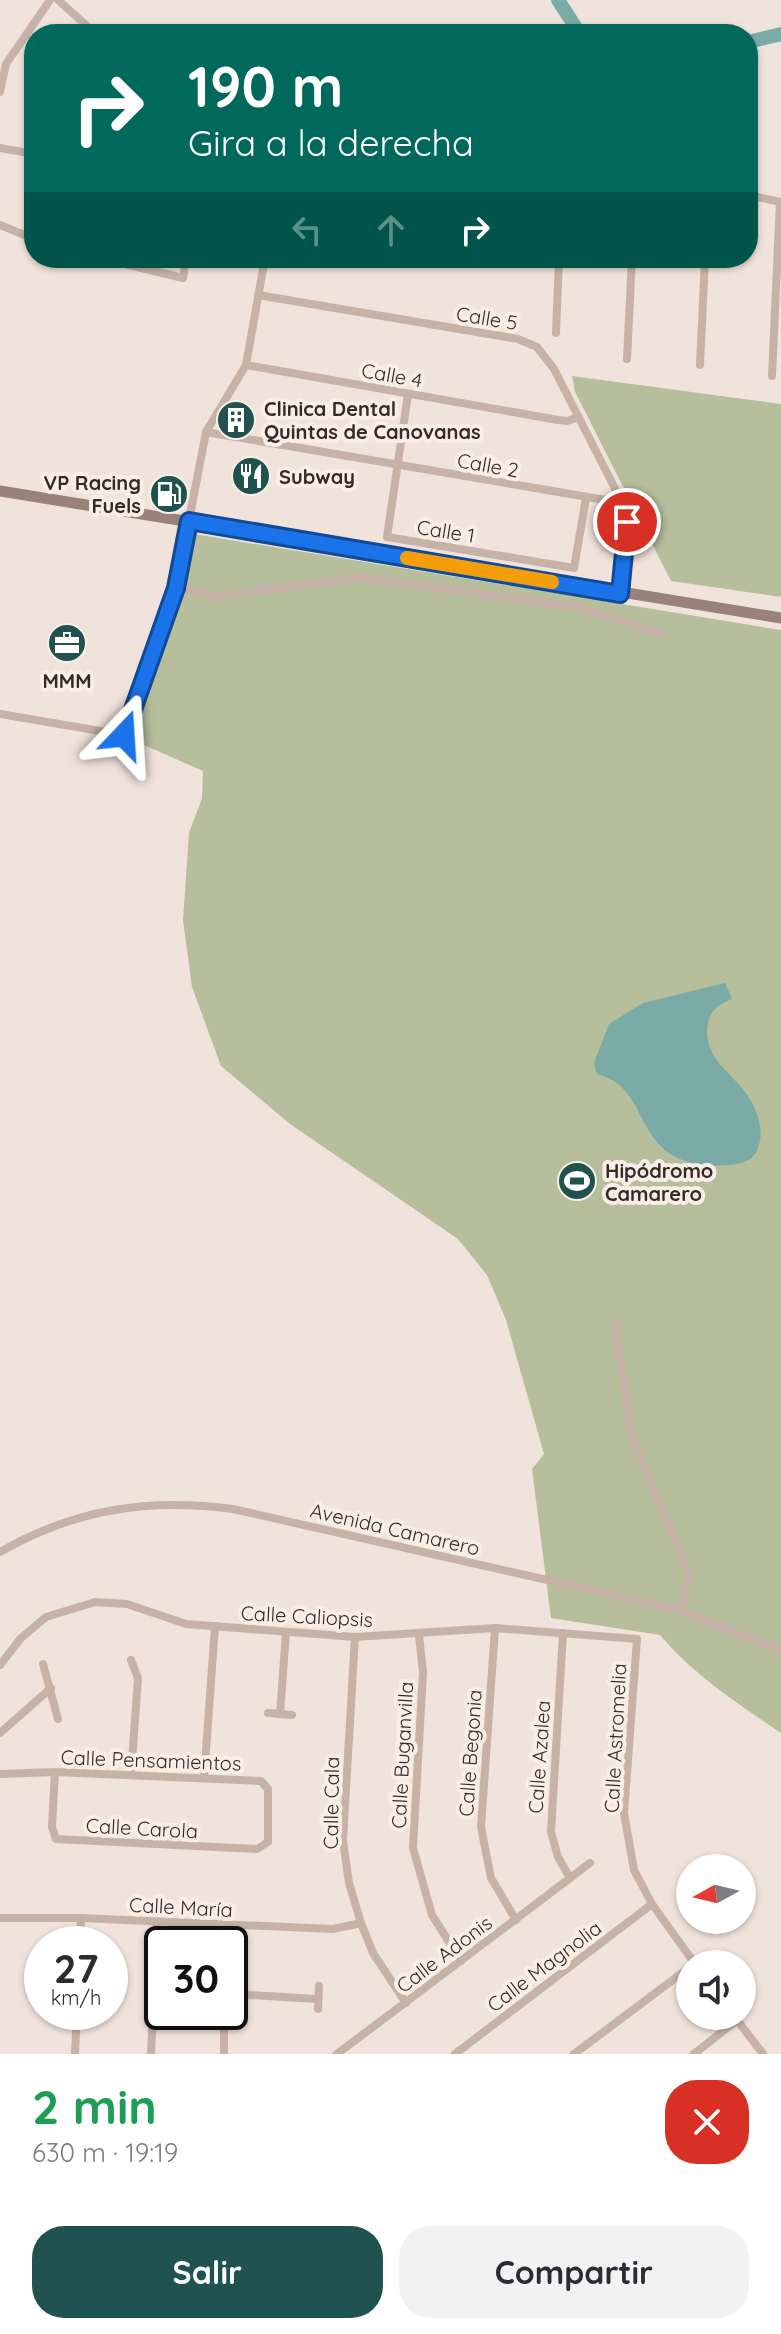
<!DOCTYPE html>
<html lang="es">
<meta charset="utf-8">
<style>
body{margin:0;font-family:Quicksand,sans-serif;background:#f2f2f3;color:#2b2b33;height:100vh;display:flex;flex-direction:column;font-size:30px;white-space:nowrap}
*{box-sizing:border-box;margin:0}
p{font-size:26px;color:#7c7c81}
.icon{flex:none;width:44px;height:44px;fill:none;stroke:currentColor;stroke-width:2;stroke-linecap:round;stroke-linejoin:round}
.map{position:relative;height:2054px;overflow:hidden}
.side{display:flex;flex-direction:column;background:#fff;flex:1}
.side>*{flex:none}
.hud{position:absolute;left:24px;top:24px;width:734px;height:244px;border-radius:32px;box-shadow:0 2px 6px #0004;background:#00695c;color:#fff;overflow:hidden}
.needle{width:52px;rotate:262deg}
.tools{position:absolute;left:676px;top:1854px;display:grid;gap:16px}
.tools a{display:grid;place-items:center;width:80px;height:80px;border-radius:50%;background:#fff;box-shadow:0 2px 6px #0004;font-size:40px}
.speed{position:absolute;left:24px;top:1926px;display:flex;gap:16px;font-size:40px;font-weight:700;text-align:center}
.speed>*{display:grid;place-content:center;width:104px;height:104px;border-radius:50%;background:#fff;box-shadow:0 2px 6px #0004;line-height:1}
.speed small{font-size:20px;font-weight:400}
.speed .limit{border:4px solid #111;border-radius:12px;background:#fff;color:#111}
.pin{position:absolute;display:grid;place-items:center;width:68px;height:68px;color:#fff;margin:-34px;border:4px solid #fff;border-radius:50%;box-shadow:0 2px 8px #0007}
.me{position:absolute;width:88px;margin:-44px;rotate:20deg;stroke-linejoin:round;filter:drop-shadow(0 0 6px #0008)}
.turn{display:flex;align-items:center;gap:28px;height:168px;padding:0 32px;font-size:36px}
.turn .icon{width:104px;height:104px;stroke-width:2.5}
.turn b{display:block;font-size:56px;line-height:68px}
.lanes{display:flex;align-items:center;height:76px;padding:0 32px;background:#0003;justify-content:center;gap:40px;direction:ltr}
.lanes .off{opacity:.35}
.round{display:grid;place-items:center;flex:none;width:84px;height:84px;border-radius:32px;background:#f2f2f3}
.head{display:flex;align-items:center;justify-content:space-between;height:136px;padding:0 32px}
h1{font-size:48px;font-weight:700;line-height:60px;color:#1e9e55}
.action{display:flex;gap:16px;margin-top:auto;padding:16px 32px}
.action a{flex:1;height:92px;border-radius:32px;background:#205250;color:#fff;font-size:32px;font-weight:700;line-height:92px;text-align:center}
.action a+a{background:#f2f2f3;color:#2b2b33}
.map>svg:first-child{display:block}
</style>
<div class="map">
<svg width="781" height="2054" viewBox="0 0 781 2054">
<rect width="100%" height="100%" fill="#f0e3db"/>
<!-- green -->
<g fill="#b6be9c">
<polygon points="572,376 781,404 781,597 671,581 575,392"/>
<path d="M 194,534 L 781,630 L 781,1733 C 737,1703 695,1676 660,1635 L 551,1618 L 532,1469 L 544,1454 L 506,1320 L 487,1275 L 458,1239 L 290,1124 L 221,1066 L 192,987 L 183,920 L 189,833 L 202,798 L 203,771 L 128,738 L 175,607 Z"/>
</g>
<!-- water -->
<path fill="#7baba7" d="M 725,983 L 732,999 C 716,1005 708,1013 707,1030 C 706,1063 737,1075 751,1101 C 759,1116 764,1131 758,1148 C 754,1161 741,1164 729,1165 C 626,1172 658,1089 597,1074 L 594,1063 L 609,1024 L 643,1003 Z"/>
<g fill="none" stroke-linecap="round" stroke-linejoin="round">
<!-- river -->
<g stroke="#7baba7" stroke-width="14">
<polyline points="558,0 580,34"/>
<polyline points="748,42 781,34"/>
</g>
<!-- street -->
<g stroke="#c7b2a7" stroke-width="8">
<polyline points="58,0 96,34"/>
<polyline points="0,92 6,64 50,0"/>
<polyline points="0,148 34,154"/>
<polyline points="748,195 781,202"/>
<polyline points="0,225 34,239"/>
<polyline points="100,258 183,278 186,258"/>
<polyline points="258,295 518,339 537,347 554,369 626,510 620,594"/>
<polyline points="556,333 559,258"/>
<polyline points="627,359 632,258"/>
<polyline points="246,365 558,420 567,421 579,417"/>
<polyline points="700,365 705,258"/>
<polyline points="772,376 780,202"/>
<polyline points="408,394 387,537 574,568 586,498"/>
<polyline points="206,432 623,503"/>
<polyline points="176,588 215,596 359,577 579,607 661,634"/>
<polyline points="0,714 124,735 176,588 206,432 246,365 265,258"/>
<polyline points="615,1326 632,1437 685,1565 688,1581 680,1610"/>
<path d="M 0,1552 C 75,1509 148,1498 233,1509 L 680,1610 L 781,1651"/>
<polyline points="495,1628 481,1827 491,1878 516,1920"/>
<polyline points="563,1633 551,1832 558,1857 570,1878"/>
<polyline points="419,1635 423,1672 413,1848 432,1915 461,1961"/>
<polyline points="355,1637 343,1840 349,1883 361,1923 373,1953 406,2003"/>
<polyline points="131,1660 138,1678 131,1775"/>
<polyline points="43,1664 58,1719"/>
<polyline points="0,1665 21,1638 46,1617 95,1602 127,1604 186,1624 355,1637 495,1628 637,1639 624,1813 634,1870 652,1904 695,1964"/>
<polyline points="268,1713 292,1715"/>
<polyline points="280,1714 286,1632"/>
<polyline points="0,1733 51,1688"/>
<polyline points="0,1774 55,1772 261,1781 268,1789 268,1842 257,1849 56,1839 52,1827 55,1772"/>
<polyline points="204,1778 215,1626"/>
<polyline points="0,1918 81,1918 333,1929 361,1923"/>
<polyline points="80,1944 81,1918"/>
<polyline points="227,1944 227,1925"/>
<polyline points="230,1994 318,1999"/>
<polyline points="318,2009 319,1986"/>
<polyline points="734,2016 763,2054"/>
<polyline points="75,2054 77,2012"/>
<polyline points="151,2054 157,1922"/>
<polyline points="224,2054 224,2012"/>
<polyline points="337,2054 590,1863"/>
<polyline points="455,2054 652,1904"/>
<polyline points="574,2054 690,1967"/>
<polyline points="694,2054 737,2020"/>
</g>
<!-- secondary -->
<polyline stroke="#9a8179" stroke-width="11" points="0,491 781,618"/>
</g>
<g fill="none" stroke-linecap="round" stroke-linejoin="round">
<defs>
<polyline id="route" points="124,735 176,588 189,521 620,594 627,522"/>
</defs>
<!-- route casing -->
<use href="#route" stroke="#114b97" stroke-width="20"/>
<!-- route -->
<use href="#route" stroke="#1a73e8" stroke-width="14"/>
<!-- slow -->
<polyline stroke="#f59e0b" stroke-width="14" points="407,558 552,582"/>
</g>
<!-- icons -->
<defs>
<symbol id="building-disc" viewBox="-11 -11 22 22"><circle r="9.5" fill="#205250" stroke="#f8eee6"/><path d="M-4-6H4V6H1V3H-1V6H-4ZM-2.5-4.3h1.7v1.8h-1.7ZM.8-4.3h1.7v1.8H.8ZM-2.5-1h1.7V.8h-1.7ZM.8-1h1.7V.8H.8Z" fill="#fff"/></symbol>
<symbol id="restaurant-disc" viewBox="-11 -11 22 22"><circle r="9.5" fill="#205250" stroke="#f8eee6"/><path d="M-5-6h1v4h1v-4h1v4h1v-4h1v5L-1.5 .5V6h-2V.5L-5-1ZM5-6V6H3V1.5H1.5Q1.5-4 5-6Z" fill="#fff"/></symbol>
<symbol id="fuel-disc" viewBox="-11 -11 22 22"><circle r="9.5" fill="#205250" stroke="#f8eee6"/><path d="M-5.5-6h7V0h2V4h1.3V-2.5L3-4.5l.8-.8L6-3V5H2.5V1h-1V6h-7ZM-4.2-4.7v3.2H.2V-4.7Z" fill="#fff"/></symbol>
<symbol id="office-disc" viewBox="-11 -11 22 22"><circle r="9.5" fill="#205250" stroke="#f8eee6"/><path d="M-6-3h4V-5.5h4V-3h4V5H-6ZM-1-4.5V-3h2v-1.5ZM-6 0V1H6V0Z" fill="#fff"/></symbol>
<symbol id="stadium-disc" viewBox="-11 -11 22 22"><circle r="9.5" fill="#205250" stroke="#f8eee6"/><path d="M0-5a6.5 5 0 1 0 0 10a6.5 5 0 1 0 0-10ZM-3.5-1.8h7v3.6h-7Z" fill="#fff"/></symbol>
</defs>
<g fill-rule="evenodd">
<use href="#building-disc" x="214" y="398" width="44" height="44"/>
<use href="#restaurant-disc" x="229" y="454" width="44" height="44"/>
<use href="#fuel-disc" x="147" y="472" width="44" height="44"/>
<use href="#office-disc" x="45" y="621" width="44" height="44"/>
<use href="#stadium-disc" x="555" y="1159" width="44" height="44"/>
</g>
<g text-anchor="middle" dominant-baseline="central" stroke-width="8" stroke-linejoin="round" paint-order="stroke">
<!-- street labels -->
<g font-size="20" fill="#342a27" stroke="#f8eee6">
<text transform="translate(487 318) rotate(9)">Calle 5</text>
<text transform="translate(392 375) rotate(10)">Calle 4</text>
<text transform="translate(488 465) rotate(10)">Calle 2</text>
<text transform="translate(446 531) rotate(9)">Calle 1</text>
<text transform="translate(395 1529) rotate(13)">Avenida Camarero</text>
<text transform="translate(307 1616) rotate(3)">Calle Caliopsis</text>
<text transform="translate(615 1738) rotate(-87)">Calle Astromelia</text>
<text transform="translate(470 1753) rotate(-86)">Calle Begonia</text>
<text transform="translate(402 1755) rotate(-87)">Calle Buganvilla</text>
<text transform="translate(539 1757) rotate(-86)">Calle Azalea</text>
<text transform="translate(151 1760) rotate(2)">Calle Pensamientos</text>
<text transform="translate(331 1803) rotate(-89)">Calle Cala</text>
<text transform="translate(142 1828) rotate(3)">Calle Carola</text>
<text transform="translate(181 1907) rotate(3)">Calle María</text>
<text transform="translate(444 1954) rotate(-37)">Calle Adonis</text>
<text transform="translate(544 1966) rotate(-37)">Calle Magnolia</text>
</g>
<!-- poi labels -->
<g font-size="20" font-weight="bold" fill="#342a27" stroke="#f8eee6" text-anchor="start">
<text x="264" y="408">Clinica Dental<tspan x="264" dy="23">Quintas de Canovanas</tspan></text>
<text x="279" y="476">Subway</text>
<text x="141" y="482" text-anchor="end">VP Racing<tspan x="141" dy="23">Fuels</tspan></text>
<text x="67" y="680" text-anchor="middle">MMM</text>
<text x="605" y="1170">Hipódromo<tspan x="605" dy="23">Camarero</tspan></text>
</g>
</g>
</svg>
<div class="tools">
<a><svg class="needle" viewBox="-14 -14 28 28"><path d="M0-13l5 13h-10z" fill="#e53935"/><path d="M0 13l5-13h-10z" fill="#7c7c81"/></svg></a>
<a><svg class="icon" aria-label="sound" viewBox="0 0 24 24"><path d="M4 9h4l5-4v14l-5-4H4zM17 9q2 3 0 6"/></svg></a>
</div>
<div class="speed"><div>27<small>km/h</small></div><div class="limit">30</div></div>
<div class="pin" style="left:627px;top:522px;background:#d93025"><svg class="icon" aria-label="arrive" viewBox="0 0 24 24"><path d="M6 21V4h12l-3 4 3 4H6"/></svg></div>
<svg class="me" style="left:124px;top:735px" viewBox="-20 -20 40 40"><path d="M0-17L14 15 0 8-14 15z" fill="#1a73e8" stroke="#fff" stroke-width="4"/></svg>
<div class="hud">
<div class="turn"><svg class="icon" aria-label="right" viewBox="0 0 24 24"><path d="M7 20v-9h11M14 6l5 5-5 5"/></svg><div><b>190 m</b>Gira a la derecha</div></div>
<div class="lanes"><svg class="icon off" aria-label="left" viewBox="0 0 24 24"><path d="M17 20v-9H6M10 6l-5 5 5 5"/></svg><svg class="icon off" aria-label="ahead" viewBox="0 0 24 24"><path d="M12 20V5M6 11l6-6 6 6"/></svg><svg class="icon" aria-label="right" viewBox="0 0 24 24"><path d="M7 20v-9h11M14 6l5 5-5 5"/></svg></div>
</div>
</div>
<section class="side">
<div class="head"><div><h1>2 min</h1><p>630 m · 19:19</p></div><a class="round" style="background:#d93025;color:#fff"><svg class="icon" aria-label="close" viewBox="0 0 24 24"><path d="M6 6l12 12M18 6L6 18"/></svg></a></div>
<div class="action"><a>Salir</a><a>Compartir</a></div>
</section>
